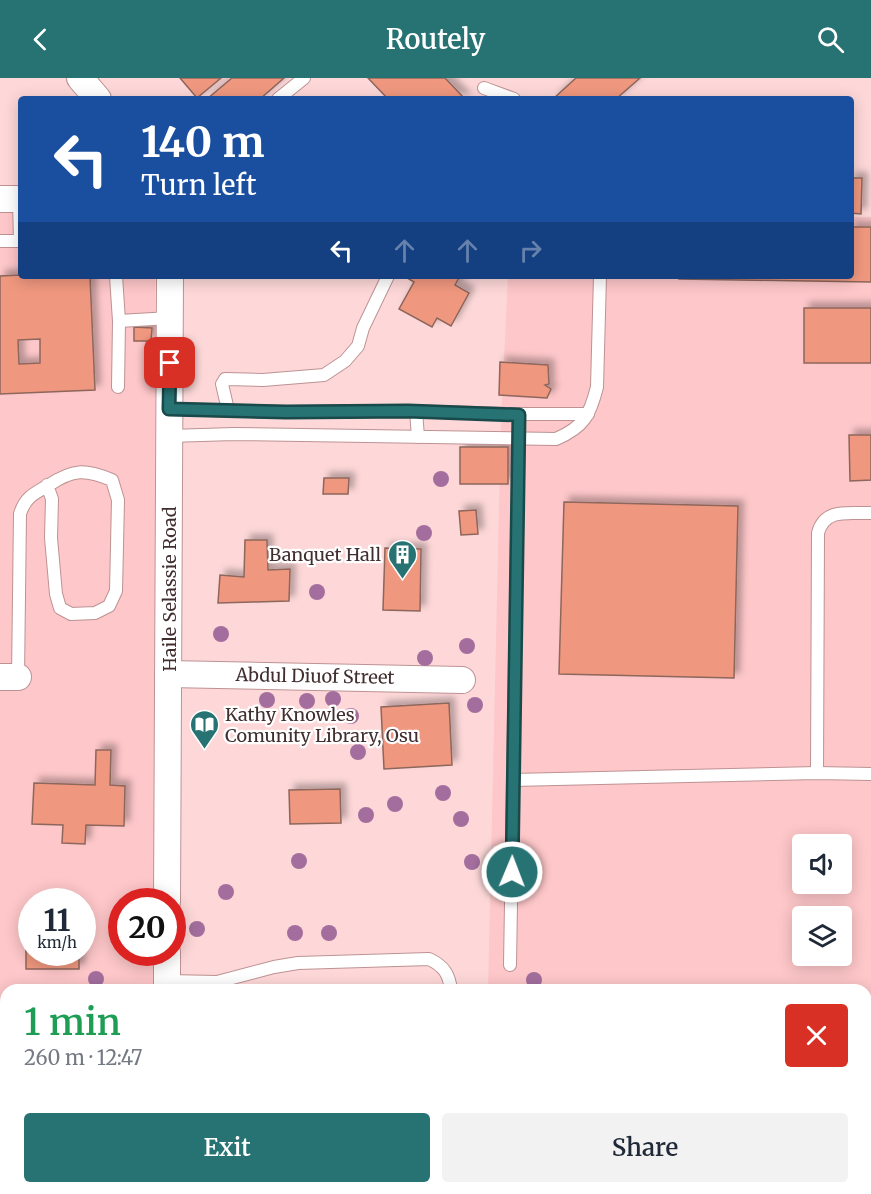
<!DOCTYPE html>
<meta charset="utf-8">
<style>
body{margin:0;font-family:Merriweather,serif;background:#f2f2f3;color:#1f2937;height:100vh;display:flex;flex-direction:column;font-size:22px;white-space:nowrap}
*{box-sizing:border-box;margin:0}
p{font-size:20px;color:#747a83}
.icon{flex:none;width:33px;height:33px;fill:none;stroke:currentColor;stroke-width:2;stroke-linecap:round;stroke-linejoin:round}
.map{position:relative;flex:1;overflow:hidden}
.side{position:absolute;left:0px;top:906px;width:872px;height:210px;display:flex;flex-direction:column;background:#fff;border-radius:18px 18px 0 0;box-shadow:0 3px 15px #0003}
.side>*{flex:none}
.banner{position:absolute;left:18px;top:18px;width:836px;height:183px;border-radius:6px;box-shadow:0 3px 15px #0003;background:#1a4fa0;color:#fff;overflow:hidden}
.fabs{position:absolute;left:792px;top:756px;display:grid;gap:12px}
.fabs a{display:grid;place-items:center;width:60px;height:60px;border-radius:6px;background:#fff;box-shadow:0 3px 15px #0003;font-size:30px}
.speed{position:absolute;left:18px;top:810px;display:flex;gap:12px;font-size:30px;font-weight:700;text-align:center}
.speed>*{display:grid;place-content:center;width:78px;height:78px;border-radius:50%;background:#fff;box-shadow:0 3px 15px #0003;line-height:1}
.speed small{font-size:15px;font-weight:400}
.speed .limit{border:9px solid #d22;background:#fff;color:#111}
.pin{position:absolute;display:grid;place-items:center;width:51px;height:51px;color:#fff;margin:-26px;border-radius:12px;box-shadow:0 3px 9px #0006}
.me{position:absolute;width:66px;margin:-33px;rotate:1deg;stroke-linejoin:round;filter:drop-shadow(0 0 4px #0008)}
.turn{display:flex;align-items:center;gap:21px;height:126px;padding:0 24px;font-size:27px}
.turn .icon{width:78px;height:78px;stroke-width:2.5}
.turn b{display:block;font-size:42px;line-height:51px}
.lanes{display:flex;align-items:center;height:57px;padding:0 24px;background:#0003;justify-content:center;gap:30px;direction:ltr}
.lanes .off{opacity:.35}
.round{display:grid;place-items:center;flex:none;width:63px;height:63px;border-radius:6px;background:#f2f2f3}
.overview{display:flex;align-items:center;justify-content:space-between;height:102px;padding:0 24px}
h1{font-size:36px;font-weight:600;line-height:45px;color:#1e9e55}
.action{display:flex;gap:12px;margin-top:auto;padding:12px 24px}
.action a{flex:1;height:69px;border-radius:6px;background:#277273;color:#fff;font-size:24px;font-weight:600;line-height:69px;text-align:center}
.action a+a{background:#f2f2f3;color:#1f2937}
header{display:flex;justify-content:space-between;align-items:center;height:78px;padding:0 24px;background:#277273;color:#fff;font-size:27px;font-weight:600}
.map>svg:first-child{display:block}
</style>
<header><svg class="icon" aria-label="back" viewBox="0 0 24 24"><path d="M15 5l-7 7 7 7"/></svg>Routely<svg class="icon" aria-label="search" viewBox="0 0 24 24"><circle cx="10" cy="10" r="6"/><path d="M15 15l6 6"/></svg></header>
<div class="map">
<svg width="871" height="1116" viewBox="0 0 871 1116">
<defs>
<filter id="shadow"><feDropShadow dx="5.5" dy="-5.5" stdDeviation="3" flood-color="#0004"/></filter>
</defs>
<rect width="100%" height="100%" fill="#fed8d9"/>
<!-- built -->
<g fill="#fec7c9" fill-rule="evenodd">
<path d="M 0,131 L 21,131 L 21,198 L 155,198 L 155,823 L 122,824 L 122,874 L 155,875 L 155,912 L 6,912 L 6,1055 L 0,1055 ZM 32,824 L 82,824 L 82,874 L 32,874 Z"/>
<path d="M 851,139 L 871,139 L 871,1116 L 484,1116 L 484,1110 L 866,1110 L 866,912 L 488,912 L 501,343 L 508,198 L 850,198 ZM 802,766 L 842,766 L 842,806 L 802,806 ZM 802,838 L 842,838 L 842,878 L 802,878 Z"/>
</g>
<!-- building -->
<g fill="#f0987f" stroke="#8d665b" stroke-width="1.5" fill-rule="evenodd" filter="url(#shadow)">
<polygon points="180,0 221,0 197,20"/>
<polygon points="232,0 284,0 260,21 207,21"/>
<polygon points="368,0 445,0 465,21 422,21 420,19 418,21 388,21"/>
<polygon points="576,0 640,0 616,21 553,21"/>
<polygon points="850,100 862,100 861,136 850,135"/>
<polygon points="850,149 871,149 871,204 679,201 679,198 850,198"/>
<path d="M 21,197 L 90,198 L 95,312 L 0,316 L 0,198 ZM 40,261 L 40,285 L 19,286 L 18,262 Z"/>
<polygon points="404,198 460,198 455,207 469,215 451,248 437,240 432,249 399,231 414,204"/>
<rect x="804" y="230" width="67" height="55"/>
<polygon points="134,249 152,250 151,263 134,263"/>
<polygon points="500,284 548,287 549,306 545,307 551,311 547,320 499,317"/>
<polygon points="849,357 871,357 871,402 850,403"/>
<rect x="460" y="369" width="48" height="37"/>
<polygon points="324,400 349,400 348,416 323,416"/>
<polygon points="564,424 738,428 734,600 559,596"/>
<polygon points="476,432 478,456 461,457 459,433"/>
<polygon points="245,462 267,462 268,492 290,491 289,523 218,525 220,497 244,499"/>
<polygon points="385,470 421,471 420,533 383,532"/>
<polygon points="449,625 452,687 384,691 381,629"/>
<polygon points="96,672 111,672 110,707 125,708 124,748 86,747 85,766 62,765 63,747 32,746 34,705 95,707"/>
<polygon points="340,711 341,745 290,746 289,712"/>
<polygon points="26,852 32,852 32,874 79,874 79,891 26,891"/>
<rect x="0" y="959" width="6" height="49"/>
</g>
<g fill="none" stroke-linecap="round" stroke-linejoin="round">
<defs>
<g id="service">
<polyline points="484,10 514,21"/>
<polyline points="278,21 304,0"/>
<polyline points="19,121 20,163"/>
<polyline points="0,163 21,163"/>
<polyline points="116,198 119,243 170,240"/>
<polyline points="118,309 119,243"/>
<polyline points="169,331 286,334 408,333 510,336 588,336"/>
<polyline points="228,332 222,306 225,301 263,302 324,297 345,283 358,268 363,250 388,198"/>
<polyline points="416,333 418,359"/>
<path d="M 169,358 L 234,356 L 556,361 C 584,349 590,337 597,309 L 600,198"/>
<path d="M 18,599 L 20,436 C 25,419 35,415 49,407 C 73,391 85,391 112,402 L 118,422 L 116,513 L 109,528 L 95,535 L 71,536 L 60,530 L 56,516 L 51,460 L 52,421 L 47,407"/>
<path d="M 817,695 L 818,455 C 825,429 850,436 871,435"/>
<polyline points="513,702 817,695 871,696"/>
<polyline points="510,887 519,337"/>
<path d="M 167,903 L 217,904 L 274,889 L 298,885 L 429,881 C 444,888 449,896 451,912"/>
<polyline points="866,960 871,960"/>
<polyline points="521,1116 521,1110"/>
</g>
<g id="minor">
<polyline points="80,0 98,21"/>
<polyline points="0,121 21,121"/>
<polyline points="168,596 462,602"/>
<polyline points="0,599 18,599"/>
<polyline points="167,824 170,198"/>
<polyline points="167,912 167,874"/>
<polyline points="0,1073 6,1073"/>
<polyline points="166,1116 166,1110"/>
</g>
</defs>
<!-- service casing -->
<use href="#service" stroke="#be9293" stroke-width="14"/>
<!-- minor casing -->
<use href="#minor" stroke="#be9293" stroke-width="28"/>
<!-- service -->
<use href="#service" stroke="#fff" stroke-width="12"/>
<!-- minor -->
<use href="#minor" stroke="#fff" stroke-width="26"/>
</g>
<!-- trees -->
<g fill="#a36e9d">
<circle cx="441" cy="401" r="8"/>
<circle cx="424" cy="455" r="8"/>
<circle cx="317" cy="514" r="8"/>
<circle cx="221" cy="556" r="8"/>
<circle cx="467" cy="568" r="8"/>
<circle cx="425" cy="580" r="8"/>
<circle cx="333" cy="621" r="8"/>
<circle cx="267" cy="622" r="8"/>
<circle cx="307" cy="623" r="8"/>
<circle cx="475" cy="627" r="8"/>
<circle cx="351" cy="638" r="8"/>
<circle cx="358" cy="674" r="8"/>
<circle cx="443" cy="715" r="8"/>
<circle cx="395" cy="726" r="8"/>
<circle cx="366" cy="737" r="8"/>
<circle cx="461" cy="741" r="8"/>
<circle cx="299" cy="783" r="8"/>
<circle cx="472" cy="784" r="8"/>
<circle cx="226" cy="814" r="8"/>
<circle cx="197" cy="851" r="8"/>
<circle cx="295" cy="855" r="8"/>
<circle cx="329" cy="855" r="8"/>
<circle cx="96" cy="901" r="8"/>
<circle cx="534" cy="902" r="8"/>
</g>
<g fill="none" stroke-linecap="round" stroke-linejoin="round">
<defs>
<polyline id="route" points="170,285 169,331 286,334 408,333 519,337 512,794"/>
</defs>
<!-- route casing -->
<use href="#route" stroke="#194a4b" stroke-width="15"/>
<!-- route -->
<use href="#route" stroke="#277273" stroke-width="10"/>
</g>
<!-- icons -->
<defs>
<symbol id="building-pin" viewBox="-11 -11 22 30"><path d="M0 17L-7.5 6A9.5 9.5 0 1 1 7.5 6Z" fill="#277273" stroke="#fff"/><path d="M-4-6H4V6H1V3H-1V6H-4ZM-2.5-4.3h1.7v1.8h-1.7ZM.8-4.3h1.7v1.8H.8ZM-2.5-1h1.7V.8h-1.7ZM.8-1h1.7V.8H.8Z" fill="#fff"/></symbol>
<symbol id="library-pin" viewBox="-11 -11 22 30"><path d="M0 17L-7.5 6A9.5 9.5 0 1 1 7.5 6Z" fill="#277273" stroke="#fff"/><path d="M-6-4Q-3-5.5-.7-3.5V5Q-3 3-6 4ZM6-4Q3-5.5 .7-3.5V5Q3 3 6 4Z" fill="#fff"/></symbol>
</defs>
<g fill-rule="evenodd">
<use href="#building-pin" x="386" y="460" width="33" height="45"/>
<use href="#library-pin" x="188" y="630" width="33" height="45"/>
</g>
<g text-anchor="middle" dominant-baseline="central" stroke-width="4.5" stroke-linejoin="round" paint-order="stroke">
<!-- poi labels -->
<g font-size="18" fill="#412f30" stroke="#fff" text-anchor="end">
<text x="381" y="476">Banquet Hall</text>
<text x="225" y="636" text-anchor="start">Kathy Knowles<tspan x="225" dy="21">Comunity Library, Osu</tspan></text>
</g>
<!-- street labels -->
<g font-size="18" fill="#412f30" stroke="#fff">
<text transform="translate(169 511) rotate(-90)">Haile Selassie Road</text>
<text transform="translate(315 598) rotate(1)">Abdul Diuof Street</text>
</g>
</g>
</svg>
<div class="fabs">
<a><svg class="icon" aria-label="sound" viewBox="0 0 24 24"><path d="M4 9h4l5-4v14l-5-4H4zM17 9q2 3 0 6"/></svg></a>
<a><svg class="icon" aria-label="layers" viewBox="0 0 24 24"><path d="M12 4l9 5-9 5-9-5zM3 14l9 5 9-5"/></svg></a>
</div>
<div class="speed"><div>11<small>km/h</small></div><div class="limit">20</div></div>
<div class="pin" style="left:170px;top:285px;background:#d93025"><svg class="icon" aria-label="arrive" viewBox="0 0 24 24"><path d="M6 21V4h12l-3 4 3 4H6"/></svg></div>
<svg class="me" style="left:512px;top:794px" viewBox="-20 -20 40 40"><circle r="17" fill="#277273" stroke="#fff" stroke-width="3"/><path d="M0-11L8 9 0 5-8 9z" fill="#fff"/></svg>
<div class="banner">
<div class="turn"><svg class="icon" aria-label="left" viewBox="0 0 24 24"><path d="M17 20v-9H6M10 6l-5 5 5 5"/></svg><div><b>140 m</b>Turn left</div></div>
<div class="lanes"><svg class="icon" aria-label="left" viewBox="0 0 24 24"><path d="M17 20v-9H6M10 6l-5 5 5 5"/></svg><svg class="icon off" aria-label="ahead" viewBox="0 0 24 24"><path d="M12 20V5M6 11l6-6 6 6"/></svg><svg class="icon off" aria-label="ahead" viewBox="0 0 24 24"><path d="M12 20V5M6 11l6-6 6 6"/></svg><svg class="icon off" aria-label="right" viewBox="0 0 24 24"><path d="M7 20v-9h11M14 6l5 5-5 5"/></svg></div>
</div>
<section class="side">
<div class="overview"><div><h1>1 min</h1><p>260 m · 12:47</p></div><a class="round" style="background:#d93025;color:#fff"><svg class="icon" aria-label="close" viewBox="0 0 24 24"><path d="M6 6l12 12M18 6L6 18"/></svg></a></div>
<div class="action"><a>Exit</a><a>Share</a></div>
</section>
</div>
